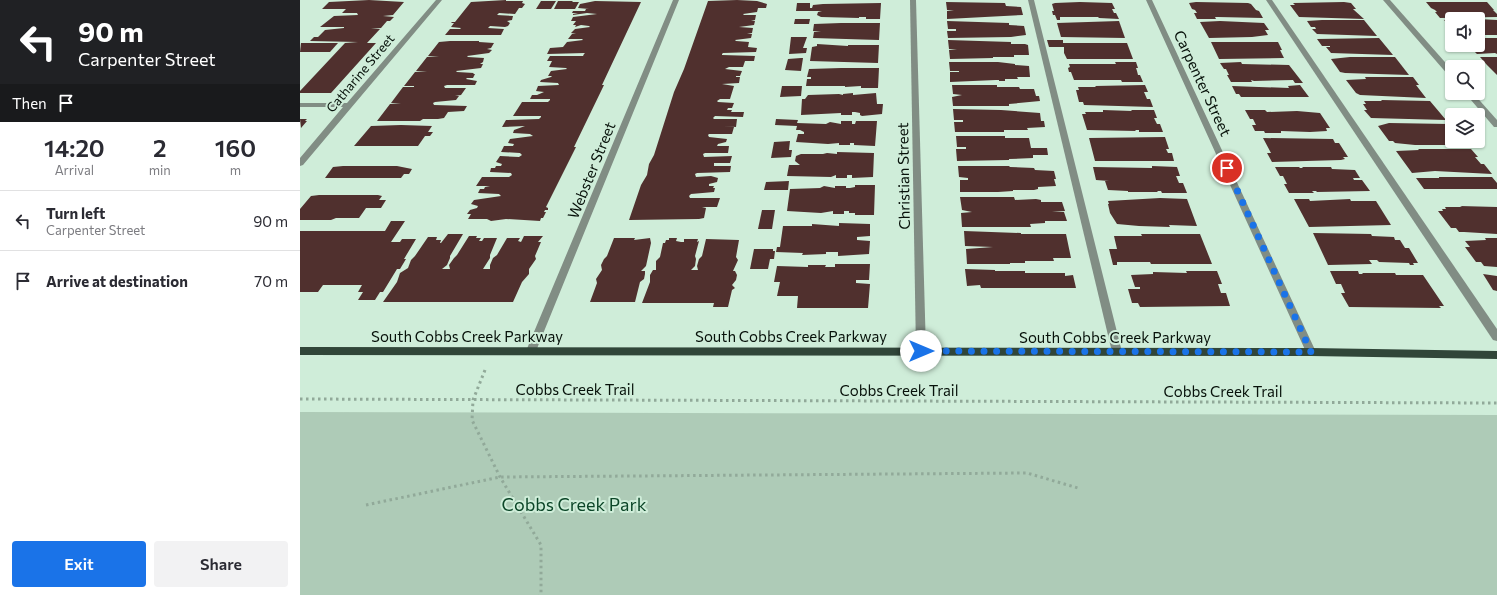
<!DOCTYPE html>
<style>
body{margin:0;font-family:Commissioner,sans-serif;background:#f2f2f3;color:#2b2b33;height:100vh;display:flex;flex-direction:column;font-size:15px;white-space:nowrap}
*{box-sizing:border-box;margin:0}
p{font-size:13px;color:#7c7c81}
.icon{flex:none;width:22px;height:22px;fill:none;stroke:currentColor;stroke-width:2;stroke-linecap:round;stroke-linejoin:round}
.map{position:relative;flex:1;overflow:hidden}
.side{display:flex;flex-direction:column;background:#fff;width:300px}
.side>*{flex:none}
.hud{background:#202124;color:#fff;overflow:hidden}
.tools{position:absolute;left:1145px;top:12px;display:grid;gap:8px}
.tools a{display:grid;place-items:center;width:40px;height:40px;border-radius:4px;background:#fff;box-shadow:0 1px 3px #0004;font-size:20px}
.pin{position:absolute;display:grid;place-items:center;width:34px;height:34px;color:#fff;margin:-17px;border:2px solid #fff;border-radius:50%;box-shadow:0 1px 4px #0007}
.me{position:absolute;width:44px;margin:-22px;rotate:90deg;stroke-linejoin:round;filter:drop-shadow(0 0 3px #0008)}
.turn{display:flex;align-items:center;gap:14px;height:84px;padding:0 12px;font-size:18px}
.turn .icon{width:52px;height:52px;stroke-width:2.5}
.turn b{display:block;font-size:28px;line-height:34px}
.then{display:flex;align-items:center;height:38px;padding:0 12px;background:#0003;gap:8px;font-size:15px}
.eta{display:flex;justify-content:space-evenly;align-items:center;height:68px;text-align:center}
.eta b{font-size:24px;font-weight:600;line-height:28px}
.button{display:flex;gap:8px;margin-top:auto;padding:8px 12px}
.button a{flex:1;height:46px;border-radius:4px;background:#1a73e8;color:#fff;font-size:16px;font-weight:600;line-height:46px;text-align:center}
.button a+a{background:#f2f2f3;color:#2b2b33}
ul{padding:0;list-style:none}
li{display:flex;align-items:center;gap:12px;height:60px;padding:0 12px;border-top:1px solid #e1e1e2}
li div{flex:1}
li b{display:block;font-size:15px}
li em{font-style:normal}
main{display:flex;flex:1;min-height:0}
.map>svg:first-child{display:block}
</style>
<main>
<section class="side">
<div class="hud">
<div class="turn"><svg class="icon" aria-label="left" viewBox="0 0 24 24"><path d="M17 20v-9H6M10 6l-5 5 5 5"/></svg><div><b>90 m</b>Carpenter Street</div></div>
<div class="then">Then<svg class="icon" aria-label="arrive" viewBox="0 0 24 24"><path d="M6 21V4h12l-3 4 3 4H6"/></svg></div>
</div>
<div class="eta">
<div><b>14:20</b><p>Arrival</p></div>
<div><b>2</b><p>min</p></div>
<div><b>160</b><p>m</p></div>
</div>
<ul>
<li><svg class="icon" aria-label="left" viewBox="0 0 24 24"><path d="M17 20v-9H6M10 6l-5 5 5 5"/></svg><div><b>Turn left</b><p>Carpenter Street</p></div><em>90 m</em></li>
<li><svg class="icon" aria-label="arrive" viewBox="0 0 24 24"><path d="M6 21V4h12l-3 4 3 4H6"/></svg><div><b>Arrive at destination</b></div><em>70 m</em></li>
</ul>
<div class="button"><a>Exit</a><a>Share</a></div>
</section>
<div class="map">
<svg width="1197" height="595" viewBox="0 0 1197 595">
<rect width="100%" height="100%" fill="#cfedd9"/>
<!-- green -->
<polygon fill="#aecbb7" points="0,412 1197,415 1197,595 0,595"/>
<!-- building -->
<g fill="#50302e">
<polygon points="69,0 104,2 93,15 83,16 94,17 90,21 87,21 81,28 71,29 80,29 67,43 76,43 31,93 0,93 0,91 45,43 58,42 10,41 14,37 18,37 25,30 44,28 44,27 20,27 34,16 58,15 57,13 42,13 46,9 22,9 29,2"/>
<polygon points="206,0 206,1 223,1 222,3 225,4 222,8 219,8 215,14 199,13 197,15 213,16 212,20 207,21 210,23 208,26 205,27 190,26 188,28 204,29 201,35 145,35 150,29 160,29 161,28 151,27 154,23 151,23 152,22 155,22 171,2"/>
<polygon points="437,0 457,1 467,4 466,8 458,8 457,12 443,14 444,15 456,15 455,20 451,20 455,21 454,25 439,27 453,28 452,33 447,34 452,34 451,38 435,40 436,41 449,42 448,47 457,48 456,52 423,53 422,54 422,55 455,56 454,61 445,61 443,67 429,67 425,69 442,71 440,76 436,76 436,77 440,77 439,83 422,84 434,86 430,99 420,99 417,101 418,102 434,103 432,108 428,108 427,110 432,110 431,112 444,112 443,117 415,116 413,118 414,119 437,119 436,127 423,126 434,127 432,134 409,134 408,135 409,137 427,139 426,142 418,144 417,146 429,146 428,153 405,153 403,154 404,157 432,156 430,163 414,163 414,166 431,166 430,172 397,173 395,174 396,177 411,176 418,178 417,182 409,184 409,186 414,186 413,188 415,188 414,192 391,194 389,196 390,198 420,198 417,207 402,207 406,208 404,218 399,219 329,220 341,185 347,175 349,164 354,155 374,92 384,69 408,1"/>
<polygon points="241,1 256,1 251,9 236,9"/>
<polygon points="258,1 273,1 272,2 279,2 275,9 254,9"/>
<polygon points="295,1 341,2 302,85 304,85 274,147 276,147 246,207 248,208 248,210 245,210 244,212 246,212 243,218 241,218 240,221 206,219 191,221 187,219 168,219 171,214 167,214 170,210 177,208 178,206 171,204 174,200 201,196 199,194 178,193 180,189 184,189 185,187 190,186 176,186 182,177 209,177 212,175 211,173 190,172 191,168 195,168 196,166 201,166 202,164 196,162 200,156 219,157 222,155 220,153 201,152 204,146 213,146 214,144 208,143 210,139 233,136 230,134 213,133 214,130 225,126 202,127 206,120 239,119 241,117 241,116 213,116 222,102 248,102 250,100 250,99 230,99 232,95 237,95 244,92 236,91 238,86 259,85 258,83 240,82 241,80 251,77 252,76 248,76 251,71 267,69 266,68 249,67 252,61 247,61 250,56 283,56 284,54 285,53 247,54 250,48 263,47 267,42 283,40 282,39 268,39 272,34 276,34 271,33 275,29 290,27 289,26 281,25 275,27 276,25 273,25 276,21 271,21 273,17 297,14 287,13 273,15 273,14 278,13 272,13 273,11 285,11 286,9 289,9 278,8 280,4"/>
<polygon points="646,2 705,3 706,6 721,7 723,15 647,19 647,11 654,10 647,10"/>
<polygon points="780,2 812,3 815,9 812,9 814,13 816,13 819,19 799,18 798,17 760,17 760,20 757,20 755,15 753,15 752,11 754,11 752,4 755,3"/>
<polygon points="896,2 948,3 951,4 956,10 959,11 963,18 918,17 915,17 916,19 897,19 894,13 897,13 895,10 892,9 889,3"/>
<polygon points="1044,2 1051,3 1056,9 1053,9 1054,10 1064,19 999,17 990,5 995,5 993,3"/>
<polygon points="1126,2 1187,2 1194,10 1193,10 1197,14 1197,17 1140,18 1135,12 1137,12 1135,10 1131,8"/>
<polygon points="497,3 510,3 510,8 512,8 513,5 523,4 581,3 580,19 566,19 566,17 559,17 559,18 521,17 517,15 518,12 522,11 496,11"/>
<polygon points="495,19 510,19 509,24 494,24"/>
<polygon points="1178,19 1197,20 1197,35 1178,35"/>
<polygon points="1022,20 1064,20 1077,36 1017,34 1012,29 1016,29 1015,27 1011,27 1007,21"/>
<polygon points="1144,20 1152,20 1152,28"/>
<polygon points="647,21 709,23 709,25 724,26 725,30 722,30 725,30 726,35 711,37 648,38 647,31 656,31 656,29 648,29"/>
<polygon points="819,21 825,38 761,37 757,23"/>
<polygon points="920,21 964,23 969,30 965,30 968,35 952,37 909,38 900,22"/>
<polygon points="541,23 580,23 579,40 513,38 514,32 521,32 513,31 514,24"/>
<polygon points="491,37 507,37 503,48 507,48 506,53 489,54"/>
<polygon points="1079,38 1093,55 1031,53 1026,47 1030,47 1030,46 1022,46 1017,39"/>
<polygon points="1178,38 1197,38 1197,54 1195,53 1177,54 1168,45 1178,45"/>
<polygon points="648,40 711,42 711,44 725,44 728,45 729,55 714,55 714,57 693,57 693,58 650,59 649,50 657,50 649,49"/>
<polygon points="747,40 763,40 763,43 827,43 833,59 767,59 764,53 764,47 749,47"/>
<polygon points="150,41 179,41 179,42 194,43 191,48 187,49 192,50 189,53 167,56 168,57 184,58 183,62 180,64 183,64 181,68 156,71 157,72 174,73 173,74 175,74 173,78 167,78 166,79 177,81 175,85 147,85 144,86 145,88 166,88 161,95 155,96 159,96 156,100 135,102 133,103 134,105 167,106 164,111 148,112 144,118 138,119 123,119 120,121 77,121 90,104 101,103 91,103 103,87 114,87 114,86 104,86 115,72 127,71 116,71 127,57 139,56 128,56 139,42"/>
<polygon points="911,42 978,42 982,50 980,50 984,58 919,59"/>
<polygon points="1,43 38,43 30,52 0,52"/>
<polygon points="517,44 548,46 548,45 579,45 578,63 510,61 512,47 517,46"/>
<polygon points="1050,57 1095,57 1109,75 1045,73 1040,72 1031,59"/>
<polygon points="1180,57 1197,57 1197,75 1187,65"/>
<polygon points="501,58 503,58 501,71 485,70 488,59"/>
<polygon points="649,62 698,62 715,64 715,65 729,66 730,77 717,77 718,79 705,79 705,81 699,81 699,80 696,80 650,82 650,72 659,72 659,71 650,71"/>
<polygon points="815,62 836,62 838,68 836,68 837,71 838,75 840,75 843,82 822,82 821,80 774,80 771,72 769,72 768,68 770,67 769,64 816,64"/>
<polygon points="941,62 942,64 989,65 1003,83 995,83 993,80 954,81 951,80 952,82 931,82 927,75 929,75 926,69 924,69 920,63"/>
<polygon points="541,68 579,68 578,88 561,88 561,86 545,87 545,86 506,86 507,79 511,79 511,77 507,77 509,69"/>
<polygon points="1065,77 1113,77 1119,85 1116,85 1126,98 1060,95 1056,93 1046,80 1066,79"/>
<polygon points="652,85 697,85 697,87 719,87 720,89 734,89 736,96 739,96 740,101 709,104 709,106 653,106 652,97 662,95 653,94"/>
<polygon points="845,85 848,92 844,92 847,99 850,99 853,107 784,105 783,102 779,102 776,90 779,90 778,87 796,87 795,86"/>
<polygon points="1000,85 1009,97 941,97 939,94 936,94 932,86 989,88 988,86"/>
<polygon points="482,86 502,86 501,96 480,97"/>
<polygon points="553,93 553,95 576,93 577,104 583,104 582,114 562,116 560,115 560,113 555,112 552,112 552,115 541,115 541,113 501,115 502,99 505,99 508,95 539,94 543,95 543,94"/>
<polygon points="1081,100 1130,101 1146,120 1071,118 1064,110 1067,110 1063,104 1066,104 1064,101 1082,101"/>
<polygon points="653,109 701,110 740,113 741,121 744,121 745,127 727,128 728,130 704,130 704,132 655,132 654,122 663,122 663,120 654,120"/>
<polygon points="803,110 832,111 831,110 854,110 857,118 854,118 857,124 860,124 863,132 839,132 839,130 835,130 836,131 787,130 782,114 786,114 785,112 803,112"/>
<polygon points="945,110 965,110 967,112 997,111 1020,113 1030,128 1026,128 1027,131 1010,132 981,131 981,133 965,133 964,131 955,131 952,125 956,125 953,119 950,119"/>
<polygon points="0,119 7,119 5,121 7,121 1,128"/>
<polygon points="476,119 498,120 497,123 526,124 530,122 541,124 541,121 552,121 552,124 555,124 556,121 577,121 575,146 554,145 554,143 550,143 550,145 539,145 539,143 528,144 496,142 498,134 504,134 504,132 500,130 496,130 497,126 475,125"/>
<polygon points="1089,123 1149,124 1152,127 1152,141 1164,141 1167,145 1115,145 1095,143 1093,141 1089,141 1078,126"/>
<polygon points="101,125 132,126 128,132 133,132 130,136 125,136 118,146 54,146 71,126"/>
<polygon points="656,136 705,136 705,138 729,138 731,148 747,148 748,155 733,155 733,158 709,159 709,160 657,161 656,149 666,149 666,147 657,147"/>
<polygon points="865,137 869,149 866,149 868,153 872,153 874,161 795,161 789,138"/>
<polygon points="963,138 1033,139 1035,143 1039,143 1048,157 1043,157 1045,159 1041,160 972,162 967,153 971,153"/>
<polygon points="490,141 489,150 492,150 491,157 471,158 474,142"/>
<polygon points="1118,149 1171,149 1178,157 1175,157 1181,164 1184,164 1192,174 1135,171 1112,173 1096,151 1119,150"/>
<polygon points="537,152 574,153 573,177 552,178 552,175 547,175 547,178 536,178 536,175 531,177 487,176 489,165 500,165 495,161 496,156 501,154 523,154 527,153 537,154"/>
<polygon points="43,166 97,166 112,169 109,174 104,174 101,178 25,178 33,167"/>
<polygon points="658,166 709,166 710,167 734,168 735,170 754,171 756,179 754,179 756,186 738,187 738,189 734,190 713,190 713,191 698,192 660,192 660,180 668,180 668,178 659,177"/>
<polygon points="852,166 877,167 880,176 876,176 879,183 883,183 887,193 862,193 861,191 857,191 858,192 828,192 828,191 808,190 805,181 809,181 796,180 793,167 852,168"/>
<polygon points="975,167 999,167 1000,168 1003,168 1002,167 1031,167 1032,169 1055,170 1060,178 1053,178 1054,180 1062,180 1070,191 1017,192 1016,191 1012,191 1014,193 989,193 984,184 987,184 983,176 980,176"/>
<polygon points="1139,177 1192,177 1197,183 1197,189 1124,189 1116,178 1139,178"/>
<polygon points="489,181 488,190 464,190 466,182"/>
<polygon points="555,185 575,185 574,215 555,215 555,213 549,213 549,211 544,211 544,214 533,214 533,211 521,213 487,211 490,189 520,188 524,186 535,188 535,186 546,186 546,188 550,188 555,187"/>
<polygon points="19,195 78,195 82,196 79,200 86,200 81,208 66,208 59,218 36,218 31,220 0,220 0,209 11,196"/>
<polygon points="660,197 714,197 715,200 736,199 741,200 741,202 762,202 765,211 752,212 764,212 767,221 745,221 745,223 730,224 731,227 662,227 661,213 672,212 662,210"/>
<polygon points="860,198 887,199 897,226 869,225 870,227 839,226 817,224 810,213 808,204 809,204 808,201"/>
<polygon points="994,199 1009,199 1010,201 1050,199 1051,201 1076,201 1091,225 1009,227"/>
<polygon points="1160,206 1197,207 1197,234 1164,232 1159,232 1156,228 1151,228 1138,211 1143,211 1142,209 1146,209 1145,207 1162,207"/>
<polygon points="462,210 475,210 472,229 458,229"/>
<polygon points="91,221 105,221 91,242 100,242 102,239 116,239 104,259 106,259 100,269 97,269 83,292 80,292 75,300 58,300 63,292 58,292 62,285 23,285 18,292 0,292 0,231 85,231"/>
<polygon points="539,223 570,224 570,236 557,237 557,240 570,241 569,254 538,256 538,252 526,252 526,254 502,255 503,253 476,252 477,247 480,247 483,226 512,226 512,224 539,226"/>
<polygon points="664,231 721,233 721,234 766,234 771,258 753,258 754,261 725,261 725,263 710,263 710,264 667,264 666,249 693,247 665,246"/>
<polygon points="1013,233 1071,234 1072,236 1094,237 1095,240 1100,240 1105,248 1109,248 1118,263 1113,263 1114,265 1110,265 1109,263 1079,262 1077,260 1069,260 1072,264 1028,265"/>
<polygon points="148,234 163,234 150,256 150,258 147,265 142,269 150,269 149,265 154,258 157,255 169,236 177,236 176,238 181,238 179,241 182,241 184,238 197,238 190,255 190,258 183,269 190,269 190,265 193,258 197,255 207,238 220,238 218,241 221,242 224,236 243,236 238,242 241,242 235,256 236,259 229,269 229,274 222,282 213,302 83,302 97,282 100,273 108,268 111,260 115,256 128,237 137,237 136,240 141,240 140,243 141,243"/>
<polygon points="841,234 900,234 912,264 851,264 850,262 817,262 817,265 813,265 809,249 817,249 814,236 842,236"/>
<polygon points="314,238 335,238 334,240 350,238 351,243 346,266 341,271 345,271 345,274 344,279 340,282 335,302 290,302 297,283 296,279 302,270 301,265 304,259 307,256"/>
<polygon points="369,238 377,238 376,241 381,242 384,242 384,239 398,239 397,242 399,241 395,256 396,259 395,266 391,270 398,270 397,266 399,259 402,256 406,239 439,240 436,257 438,260 433,271 435,271 437,275 436,280 432,285 435,288 432,290 428,307 413,307 414,303 342,303 350,282 350,275 353,270 356,270 356,261 360,257 363,243 365,243 366,240 369,240"/>
<polygon points="1185,238 1197,238 1197,267 1184,266 1181,262 1176,262 1165,247 1170,247 1165,241 1186,240"/>
<polygon points="454,249 473,249 473,251 475,251 474,259 470,259 468,269 450,269"/>
<polygon points="535,264 570,264 569,280 556,280 556,283 570,284 568,308 497,308 498,296 477,296 480,282 474,282 477,266 508,267 508,265 526,265 525,267 535,267"/>
<polygon points="665,269 695,270 695,271 725,271 725,273 765,273 765,276 773,275 776,288 681,288 680,285 667,286"/>
<polygon points="886,271 917,271 922,284 918,284 921,293 926,293 930,306 840,307 838,303 832,303 828,289 840,289 840,287 835,287 831,275 853,274 853,272 887,273"/>
<polygon points="1030,271 1058,271 1059,274 1063,274 1062,273 1095,273 1096,275 1123,275 1144,306 1139,306 1141,308 1049,307 1041,293 1045,293 1041,284 1036,284"/>
<polygon points="1183,274 1197,276 1197,291 1193,290"/>
</g>
<g fill="none" stroke-linecap="round" stroke-linejoin="round">
<!-- path -->
<g stroke="#91a999" stroke-width="3" stroke-dasharray="2.5 3.5" stroke-linecap="butt">
<polyline points="185,370 173,400 172,420 200,477 241,545 241,593 239,595"/>
<polyline points="0,399 1197,403"/>
<polyline points="66,505 200,477 727,473 778,488"/>
</g>
<!-- service -->
<g fill="#818d84" fill-rule="evenodd">
<polygon points="728,0 734,0 822,352 821,355 813,355 812,352"/>
<polygon points="966,0 972,0 1197,329 1197,341 1193,340"/>
</g>
<!-- minor -->
<g fill="#818d84" fill-rule="evenodd">
<polygon points="136,0 142,0 3,165 0,166 0,158 43,107 0,107 0,103 47,103"/>
<polygon points="373,0 379,0 236,351 235,354 227,354 226,351"/>
<polygon points="610,0 616,0 626,351 625,354 617,354 616,351"/>
<polygon points="846,0 852,0 1016,352 1015,355 1007,355 1006,352"/>
<polygon points="1083,0 1090,0 1152,70 1152,76 1149,76"/>
<polygon points="1165,93 1173,93 1197,120 1197,127 1194,127"/>
</g>
<!-- primary -->
<polygon fill="#314639" fill-rule="evenodd" points="0,347 1011,348 1197,351 1197,359 1011,356 0,355"/>
</g>
<g fill="none" stroke-linecap="round" stroke-linejoin="round">
<!-- route -->
<polyline stroke="#1a73e8" stroke-width="7" stroke-dasharray="0 12.6" points="621,351 1011,352 927,168"/>
</g>
<g text-anchor="middle" dominant-baseline="central" stroke-width="4" stroke-linejoin="round" paint-order="stroke">
<!-- far-street labels -->
<g font-size="13" fill="#07110a" stroke="#cfedd9">
<text transform="translate(60 73) rotate(-50)">Catharine Street</text>
</g>
<!-- street labels -->
<g font-size="15" fill="#07110a" stroke="#cfedd9">
<text transform="translate(903 83) rotate(65)">Carpenter Street</text>
<text transform="translate(291 170) rotate(-68)">Webster Street</text>
<text transform="translate(603 176) rotate(-91)">Christian Street</text>
<text x="167" y="336">South Cobbs Creek Parkway</text>
<text x="491" y="336">South Cobbs Creek Parkway</text>
<text x="815" y="337">South Cobbs Creek Parkway</text>
<text x="275" y="389">Cobbs Creek Trail</text>
<text x="599" y="390">Cobbs Creek Trail</text>
<text x="923" y="391">Cobbs Creek Trail</text>
</g>
<!-- near-park labels -->
<g font-size="18" fill="#0c4628" stroke="#cfedd9">
<text x="274" y="504">Cobbs Creek Park</text>
</g>
</g>
</svg>
<div class="tools">
<a><svg class="icon" aria-label="sound" viewBox="0 0 24 24"><path d="M4 9h4l5-4v14l-5-4H4zM17 9q2 3 0 6"/></svg></a>
<a><svg class="icon" aria-label="search" viewBox="0 0 24 24"><circle cx="10" cy="10" r="6"/><path d="M15 15l6 6"/></svg></a>
<a><svg class="icon" aria-label="layers" viewBox="0 0 24 24"><path d="M12 4l9 5-9 5-9-5zM3 14l9 5 9-5"/></svg></a>
</div>
<div class="pin" style="left:927px;top:168px;background:#d93025"><svg class="icon" aria-label="arrive" viewBox="0 0 24 24"><path d="M6 21V4h12l-3 4 3 4H6"/></svg></div>
<svg class="me" style="left:621px;top:351px" viewBox="-20 -20 40 40"><circle r="19" fill="#fff"/><path d="M0-13L10 11 0 6-10 11z" fill="#1a73e8"/></svg>
</div>
</main>
